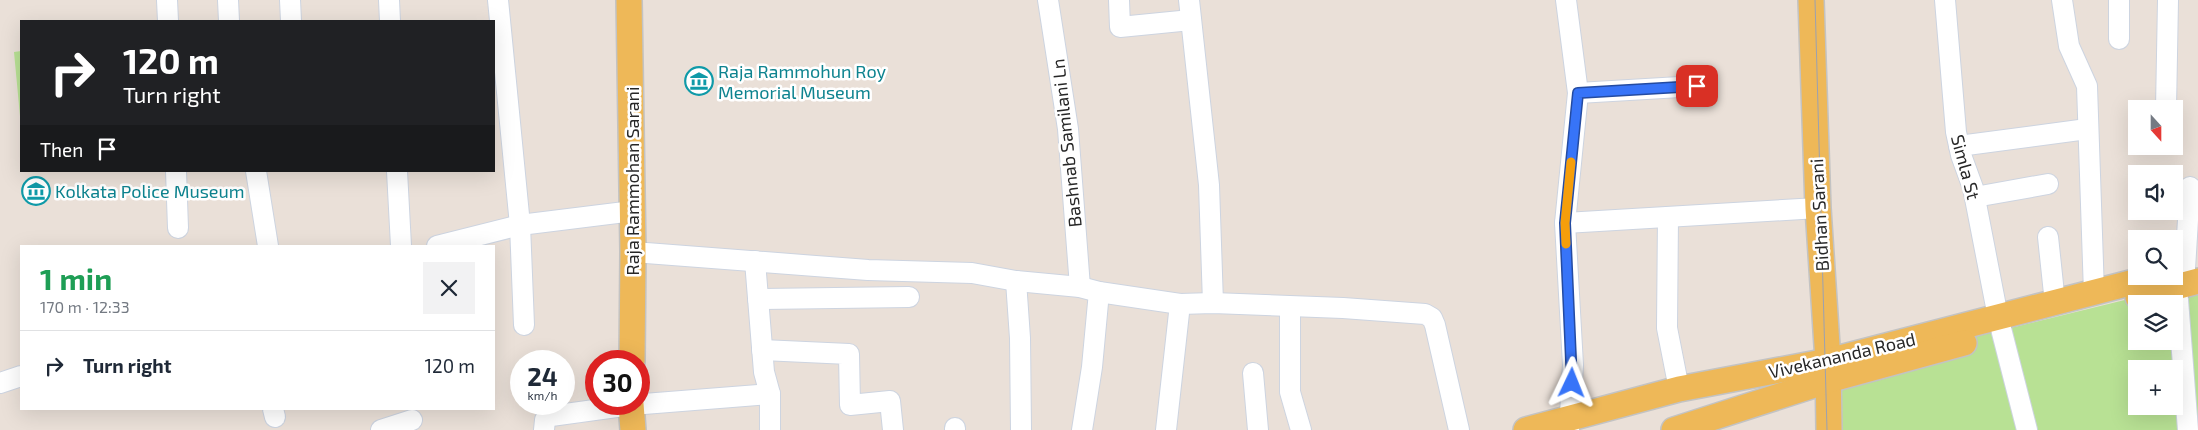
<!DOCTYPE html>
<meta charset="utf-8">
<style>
body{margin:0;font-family:"Exo 2",sans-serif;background:#f2f2f3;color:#1f2937;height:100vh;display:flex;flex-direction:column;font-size:19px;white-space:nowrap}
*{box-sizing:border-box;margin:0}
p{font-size:16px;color:#747a83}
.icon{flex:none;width:28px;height:28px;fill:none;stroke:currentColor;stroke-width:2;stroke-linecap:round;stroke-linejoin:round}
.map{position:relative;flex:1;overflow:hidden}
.drawer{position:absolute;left:20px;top:245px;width:475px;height:165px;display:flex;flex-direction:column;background:#fff;border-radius:0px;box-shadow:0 5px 20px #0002}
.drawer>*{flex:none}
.banner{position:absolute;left:20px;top:20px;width:475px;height:152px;border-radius:0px;box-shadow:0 5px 20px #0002;background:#202124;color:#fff;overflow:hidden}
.needle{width:32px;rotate:159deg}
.buttons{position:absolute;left:2128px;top:100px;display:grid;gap:10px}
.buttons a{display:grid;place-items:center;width:55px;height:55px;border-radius:0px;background:#fff;box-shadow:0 5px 20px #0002;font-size:25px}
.speed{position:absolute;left:510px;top:350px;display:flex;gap:10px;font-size:25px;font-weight:700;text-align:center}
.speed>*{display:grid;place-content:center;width:65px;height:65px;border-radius:50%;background:#fff;box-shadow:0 5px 20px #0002;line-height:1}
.speed small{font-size:12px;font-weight:400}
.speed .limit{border:8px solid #d22;background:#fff;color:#111}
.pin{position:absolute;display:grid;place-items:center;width:42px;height:42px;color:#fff;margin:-21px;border-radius:10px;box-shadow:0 2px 8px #0006}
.me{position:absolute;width:55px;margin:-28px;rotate:2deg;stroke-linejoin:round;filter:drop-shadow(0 0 4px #0008)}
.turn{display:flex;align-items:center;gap:18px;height:105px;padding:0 20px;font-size:22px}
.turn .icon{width:65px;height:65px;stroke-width:2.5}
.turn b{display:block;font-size:35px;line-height:42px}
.then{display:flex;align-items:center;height:48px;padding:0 20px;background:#0003;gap:10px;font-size:19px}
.round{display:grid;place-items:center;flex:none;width:52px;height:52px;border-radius:0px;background:#f2f2f3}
.summary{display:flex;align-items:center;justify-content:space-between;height:85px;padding:0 20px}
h1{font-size:30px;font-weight:700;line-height:38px;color:#1e9e55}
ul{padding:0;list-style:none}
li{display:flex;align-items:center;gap:15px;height:70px;padding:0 20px;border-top:1px solid #e0e1e3}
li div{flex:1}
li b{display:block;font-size:19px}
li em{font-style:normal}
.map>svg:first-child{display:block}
</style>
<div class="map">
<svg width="2198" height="430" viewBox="0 0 2198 430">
<rect width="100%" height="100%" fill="#eae0d8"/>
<!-- green -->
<g fill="#b8e194" fill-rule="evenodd">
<polygon points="21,51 21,127 14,52"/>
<path d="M 2198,282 L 2198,430 L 1824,430 L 1823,374 ZM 2136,304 L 2174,304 L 2174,341 L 2136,341 ZM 2136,369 L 2174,369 L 2174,406 L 2136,406 Z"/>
</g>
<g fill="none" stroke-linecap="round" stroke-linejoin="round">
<defs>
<g id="minor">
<polyline points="167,0 168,21"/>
<polyline points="228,0 229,21"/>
<polyline points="290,0 291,21"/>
<polyline points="389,0 390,21"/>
<polyline points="498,0 520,225 524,325"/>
<polyline points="1048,0 1068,129 1080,287"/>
<polyline points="1119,0 1120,27 1191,20"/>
<polyline points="1189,0 1209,185 1213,303"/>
<polyline points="1566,0 1578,93 1565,223 1573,365 1569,430"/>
<polyline points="1945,0 1956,132 1961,155 1973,188 1998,317 2027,430"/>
<polyline points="2062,0 2069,46 2087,86 2094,293"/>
<polyline points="2119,39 2119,0"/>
<polyline points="1578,93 1697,86"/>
<polyline points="2166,109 2168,0"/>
<polyline points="1959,146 2087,129"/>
<polyline points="176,171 178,228"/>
<polyline points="256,171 268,246"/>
<polyline points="397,171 401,246"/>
<polyline points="1975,197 2048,184"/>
<polyline points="1668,217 1667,328 1679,389"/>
<polyline points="1565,223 1818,208"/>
<polyline points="2048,237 2055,303"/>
<polyline points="437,246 520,225 633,211"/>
<polyline points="633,252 868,270 972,273 1016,281 1080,287 1099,292 1180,304 1213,303 1343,308 1425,314 1432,318 1435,325 1459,430"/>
<polyline points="755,261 764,372 770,394 770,430"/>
<polyline points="2185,269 2190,187"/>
<polyline points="1016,281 1020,338 1021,430"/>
<polyline points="2177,287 2188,430"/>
<polyline points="758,299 909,297"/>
<polyline points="1290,307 1290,392 1301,430"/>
<polyline points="762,350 849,354 850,405 890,401 893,430"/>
<polyline points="1253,373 1258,430"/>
<polyline points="0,383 21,376"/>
<polyline points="273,409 275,417"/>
<polyline points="381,430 412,420"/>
<polyline points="544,430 545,420 551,416 631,405 770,394"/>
<polyline points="955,430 955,428"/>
<polyline points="1082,430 1092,367 1099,292"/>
<polyline points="1166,430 1180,304"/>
</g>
<g id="major">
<polyline points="629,0 633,252 632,361"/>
<polyline points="1811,0 1818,208 1828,361 1829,430"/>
<polyline points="2138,297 2198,281"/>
<polyline points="631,404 633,430"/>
<polyline points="1526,430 1679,389 1828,361 2157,276"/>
<polyline points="1674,430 1836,378 1964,343"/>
</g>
</defs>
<!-- minor casing -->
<use href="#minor" stroke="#cdd4e0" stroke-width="22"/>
<!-- major casing -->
<use href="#major" stroke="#c3c3c3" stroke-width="28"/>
<!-- minor -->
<use href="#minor" stroke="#fff" stroke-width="20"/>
<!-- major -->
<use href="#major" stroke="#eeb858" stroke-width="25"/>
<!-- tram -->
<polyline stroke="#9ba1b1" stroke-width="1" points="1815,0 1827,430"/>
</g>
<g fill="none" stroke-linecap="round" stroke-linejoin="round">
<defs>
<polyline id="route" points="1572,383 1565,223 1578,93 1697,86"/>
</defs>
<!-- route casing -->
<use href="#route" stroke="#244ba1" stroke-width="12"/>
<!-- route -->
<use href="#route" stroke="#3774f8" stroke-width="9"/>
<!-- slow -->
<polyline stroke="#f59e0b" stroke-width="9" points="1566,244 1565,223 1571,162"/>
</g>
<!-- icons -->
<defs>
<symbol id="museum-ring" viewBox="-11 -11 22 22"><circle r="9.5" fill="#fff" stroke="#0f9aa8" stroke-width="1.5"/><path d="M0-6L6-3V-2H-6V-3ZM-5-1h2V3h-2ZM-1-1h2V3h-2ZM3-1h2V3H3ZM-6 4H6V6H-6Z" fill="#0f9aa8"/></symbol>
</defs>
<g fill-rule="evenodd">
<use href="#museum-ring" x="683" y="65" width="32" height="32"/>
<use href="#museum-ring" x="20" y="175" width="32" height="32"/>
</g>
<g text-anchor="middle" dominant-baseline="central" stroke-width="5" stroke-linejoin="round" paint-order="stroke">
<!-- culture labels -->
<g font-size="18" fill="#0d838f" stroke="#fff" text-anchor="start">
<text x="718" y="71">Raja Rammohun Roy<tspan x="718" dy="21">Memorial Museum</tspan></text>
<text x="55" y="191">Kolkata Police Museum</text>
</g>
<!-- street labels -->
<g font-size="18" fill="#272727" stroke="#fff">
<text transform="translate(1066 143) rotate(-96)">Bashnab Samilani Ln</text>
<text transform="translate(1966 167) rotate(75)">Simla St</text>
<text transform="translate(632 181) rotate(-90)">Raja Rammohan Sarani</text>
<text transform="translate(1819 215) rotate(-93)">Bidhan Sarani</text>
<text transform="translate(1842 355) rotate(-13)">Vivekananda Road</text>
</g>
</g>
</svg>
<div class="buttons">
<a><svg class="needle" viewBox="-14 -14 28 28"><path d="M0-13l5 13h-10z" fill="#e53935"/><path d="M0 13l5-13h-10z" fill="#747a83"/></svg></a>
<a><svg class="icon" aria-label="sound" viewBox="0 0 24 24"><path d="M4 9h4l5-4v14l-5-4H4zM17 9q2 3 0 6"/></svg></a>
<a><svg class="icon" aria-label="search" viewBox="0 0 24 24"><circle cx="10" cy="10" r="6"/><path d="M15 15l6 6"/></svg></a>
<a><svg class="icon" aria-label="layers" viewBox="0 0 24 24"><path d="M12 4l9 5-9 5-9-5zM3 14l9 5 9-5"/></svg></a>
<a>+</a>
</div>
<div class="speed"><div>24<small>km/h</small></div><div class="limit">30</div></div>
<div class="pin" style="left:1697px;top:86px;background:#d93025"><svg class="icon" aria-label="arrive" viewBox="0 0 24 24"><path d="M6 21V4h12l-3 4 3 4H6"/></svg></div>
<svg class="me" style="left:1572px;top:383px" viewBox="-20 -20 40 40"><path d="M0-17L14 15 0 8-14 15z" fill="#3774f8" stroke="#fff" stroke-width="4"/></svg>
<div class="banner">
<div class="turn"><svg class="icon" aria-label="right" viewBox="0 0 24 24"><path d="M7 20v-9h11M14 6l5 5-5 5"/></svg><div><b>120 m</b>Turn right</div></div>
<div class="then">Then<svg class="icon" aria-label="arrive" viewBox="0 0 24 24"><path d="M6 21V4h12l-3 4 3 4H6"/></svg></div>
</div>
<section class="drawer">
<div class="summary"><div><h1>1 min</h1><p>170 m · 12:33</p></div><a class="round"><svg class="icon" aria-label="close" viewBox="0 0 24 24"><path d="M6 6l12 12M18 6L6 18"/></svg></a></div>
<ul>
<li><svg class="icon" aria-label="right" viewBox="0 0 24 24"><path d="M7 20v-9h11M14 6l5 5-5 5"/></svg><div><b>Turn right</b></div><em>120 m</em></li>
</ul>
</section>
</div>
